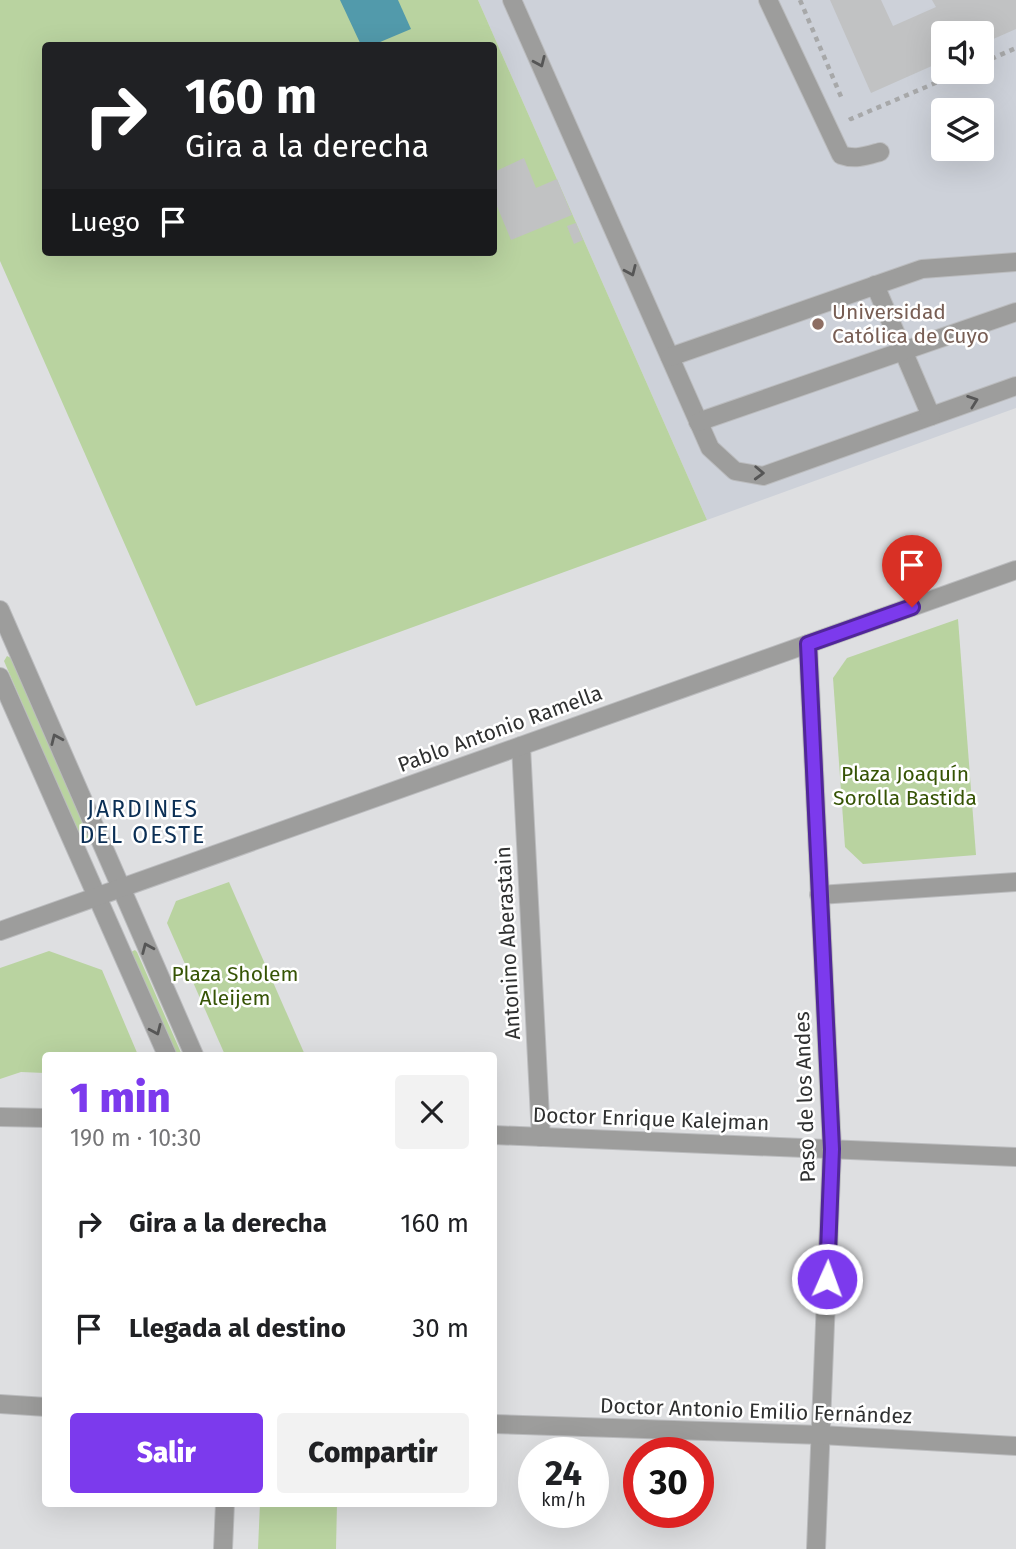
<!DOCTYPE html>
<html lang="es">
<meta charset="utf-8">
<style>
body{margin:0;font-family:"Fira Sans",sans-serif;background:#f2f2f2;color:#202124;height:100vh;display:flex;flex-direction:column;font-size:26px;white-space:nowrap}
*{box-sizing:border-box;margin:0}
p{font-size:23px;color:#757577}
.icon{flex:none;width:38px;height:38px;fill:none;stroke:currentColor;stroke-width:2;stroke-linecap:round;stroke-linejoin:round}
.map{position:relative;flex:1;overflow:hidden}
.details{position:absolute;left:42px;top:1052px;width:455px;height:455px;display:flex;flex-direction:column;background:#fff;border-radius:7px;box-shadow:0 7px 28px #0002}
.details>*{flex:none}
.hud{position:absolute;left:42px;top:42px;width:455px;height:214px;border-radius:7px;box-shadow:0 7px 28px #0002;background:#202124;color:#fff;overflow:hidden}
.controls{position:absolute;left:931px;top:21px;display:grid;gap:14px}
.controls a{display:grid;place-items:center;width:63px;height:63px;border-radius:7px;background:#fff;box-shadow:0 7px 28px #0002;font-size:35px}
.speed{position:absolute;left:518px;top:1437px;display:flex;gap:14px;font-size:35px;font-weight:700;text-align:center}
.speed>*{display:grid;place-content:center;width:91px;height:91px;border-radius:50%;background:#fff;box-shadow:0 7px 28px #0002;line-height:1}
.speed small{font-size:18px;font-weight:400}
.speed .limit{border:10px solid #d22;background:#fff;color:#111}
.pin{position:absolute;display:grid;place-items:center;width:60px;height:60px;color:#fff;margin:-72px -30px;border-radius:50% 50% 50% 0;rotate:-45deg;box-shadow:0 0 7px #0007}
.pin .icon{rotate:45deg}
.me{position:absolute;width:77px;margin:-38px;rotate:2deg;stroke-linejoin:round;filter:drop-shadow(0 0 5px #0008)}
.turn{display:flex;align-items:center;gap:24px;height:147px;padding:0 28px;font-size:32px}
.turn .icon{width:91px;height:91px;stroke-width:2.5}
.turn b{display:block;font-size:49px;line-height:60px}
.then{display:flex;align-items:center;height:66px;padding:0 28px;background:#0003;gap:14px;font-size:26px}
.round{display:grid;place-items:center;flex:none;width:74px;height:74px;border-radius:7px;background:#f2f2f2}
.head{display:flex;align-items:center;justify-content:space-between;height:119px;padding:0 28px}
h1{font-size:42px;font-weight:800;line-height:52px;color:#7c3aed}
.cta{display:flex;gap:14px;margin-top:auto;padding:14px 28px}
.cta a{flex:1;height:80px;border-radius:7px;background:#7c3aed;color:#fff;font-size:28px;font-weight:800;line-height:80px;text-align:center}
.cta a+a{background:#f2f2f2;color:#202124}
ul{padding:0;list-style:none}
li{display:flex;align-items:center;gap:21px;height:105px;padding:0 28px}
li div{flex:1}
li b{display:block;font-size:26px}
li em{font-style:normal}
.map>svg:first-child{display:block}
</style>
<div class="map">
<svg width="1016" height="1549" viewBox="0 0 1016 1549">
<rect width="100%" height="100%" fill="#dedfe1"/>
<!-- built -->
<path fill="#cdd1d9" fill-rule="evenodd" d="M 478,0 L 1016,0 L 1016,408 L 707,520 ZM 943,33 L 982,33 L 982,72 L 943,72 ZM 943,110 L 982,110 L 982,149 L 943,149 Z"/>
<!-- green -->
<g fill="#b9d3a0" fill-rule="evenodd">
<path d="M 0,0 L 478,0 L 707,520 L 196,706 L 0,261 ZM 46,46 L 494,46 L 494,252 L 46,252 Z"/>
<polygon points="958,619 976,855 863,864 845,847 833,678 847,658"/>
<polygon points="7,656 11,658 90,839 87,845 82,843 4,661"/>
<polygon points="229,882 305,1055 225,1055 167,923 176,901"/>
<polygon points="135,950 137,952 182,1055 176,1055 131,952"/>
<polygon points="49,951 102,970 138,1055 46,1055 45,1073 21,1072 0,1079 0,968"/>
<polygon points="260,1503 337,1503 336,1549 258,1549"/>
</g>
<!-- water -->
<polygon fill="#529aab" points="340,0 398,0 411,29 373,45 361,45"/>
<!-- building -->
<g fill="#c1c2c3">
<polygon points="830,0 881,0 893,26 936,7 932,0 1016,0 1016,29 982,44 982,33 943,33 943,61 871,93"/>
<polygon points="524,158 536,188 557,179 572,215 511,240 494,199 494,172"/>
<polygon points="576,223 583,240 574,244 567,226"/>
</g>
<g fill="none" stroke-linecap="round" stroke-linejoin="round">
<defs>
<g id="minor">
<polyline points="512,0 710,448 735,471 763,476 1016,386"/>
<path d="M 768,0 L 841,155 C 855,160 866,156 880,152"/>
<polyline points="875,285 931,416"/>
<polyline points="670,357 922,269 1016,262"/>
<polyline points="698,422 1016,312"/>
<polyline points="0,610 194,1055"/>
<polyline points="808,644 832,1149 816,1549"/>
<polyline points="0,677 167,1055"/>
<polyline points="521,746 541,1137"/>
<polyline points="819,895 1016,882"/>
<polyline points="0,931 1016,570"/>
<polyline points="0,1117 46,1118"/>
<polyline points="494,1135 1016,1157"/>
<polyline points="0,1404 46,1407"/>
<polyline points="494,1424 821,1435 1016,1446"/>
<polyline points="223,1549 225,1503"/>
</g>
</defs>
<!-- minor casing -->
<use href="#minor" stroke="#bbbcbe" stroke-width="20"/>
<!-- path -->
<g stroke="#a7a8a9" stroke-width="4.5" stroke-dasharray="5 5" stroke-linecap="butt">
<polyline points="800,0 842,99"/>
<polyline points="982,63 1016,48"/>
<polyline points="850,117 851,119 961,72"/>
</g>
<!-- minor -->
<use href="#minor" stroke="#9d9d9c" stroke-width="18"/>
</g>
<!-- one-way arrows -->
<defs><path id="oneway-chevron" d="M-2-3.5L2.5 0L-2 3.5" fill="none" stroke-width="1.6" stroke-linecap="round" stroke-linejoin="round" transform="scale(1.75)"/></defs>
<g stroke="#565656">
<use href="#oneway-chevron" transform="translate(540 62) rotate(66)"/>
<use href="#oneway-chevron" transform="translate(631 271) rotate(66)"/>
<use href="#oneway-chevron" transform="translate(973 401) rotate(-20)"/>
<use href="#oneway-chevron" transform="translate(759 473) rotate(2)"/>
<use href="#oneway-chevron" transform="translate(56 739) rotate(-114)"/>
<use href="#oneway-chevron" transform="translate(147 948) rotate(-113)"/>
<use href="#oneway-chevron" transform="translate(156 1030) rotate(66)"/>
</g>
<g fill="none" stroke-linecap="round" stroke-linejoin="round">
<defs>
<polyline id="route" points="827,1279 832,1149 808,644 912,607"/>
</defs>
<!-- route casing -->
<use href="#route" stroke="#51269a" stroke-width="18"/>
<!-- route -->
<use href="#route" stroke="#7c3aed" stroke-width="12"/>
</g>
<!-- markers -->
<circle fill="#8d6e63" stroke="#fff" stroke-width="2.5" cx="818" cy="324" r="7"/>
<g text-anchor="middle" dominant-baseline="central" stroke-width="5" stroke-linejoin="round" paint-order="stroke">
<!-- education labels -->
<g font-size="21" fill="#785e54" stroke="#fff" text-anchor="start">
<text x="832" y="312">Universidad<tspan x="832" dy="24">Católica de Cuyo</tspan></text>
</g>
<!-- street labels -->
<g font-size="21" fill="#2f3030" stroke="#fff">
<text transform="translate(500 729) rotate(-20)">Pablo Antonio Ramella</text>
<text transform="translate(508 943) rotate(-93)">Antonino Aberastain</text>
<text transform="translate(805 1097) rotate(-92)">Paso de los Andes</text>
<text transform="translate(651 1119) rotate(2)">Doctor Enrique Kalejman</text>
<text transform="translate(756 1411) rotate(2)">Doctor Antonio Emilio Fernández</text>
</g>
<!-- park labels -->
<g font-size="21" fill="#365405" stroke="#fff">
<text x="905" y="774">Plaza Joaquín<tspan x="905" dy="24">Sorolla Bastida</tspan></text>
<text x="235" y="974">Plaza Sholem<tspan x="235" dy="24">Aleijem</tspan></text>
</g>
<!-- neighbourhood labels -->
<g font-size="23" letter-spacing="2" fill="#0b2f55" stroke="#fff">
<text x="143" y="809">JARDINES<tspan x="143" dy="26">DEL OESTE</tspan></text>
</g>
</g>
</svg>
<div class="controls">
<a><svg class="icon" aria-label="sound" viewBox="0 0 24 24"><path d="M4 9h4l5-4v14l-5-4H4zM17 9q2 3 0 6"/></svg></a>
<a><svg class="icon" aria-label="layers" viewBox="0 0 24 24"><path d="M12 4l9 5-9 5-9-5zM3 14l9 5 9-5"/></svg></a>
</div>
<div class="speed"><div>24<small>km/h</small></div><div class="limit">30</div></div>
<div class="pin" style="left:912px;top:607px;background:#d93025"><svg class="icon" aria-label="arrive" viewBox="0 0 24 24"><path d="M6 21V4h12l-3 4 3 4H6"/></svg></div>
<svg class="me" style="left:827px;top:1279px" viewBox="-20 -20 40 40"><circle r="17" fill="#7c3aed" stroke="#fff" stroke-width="3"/><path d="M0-11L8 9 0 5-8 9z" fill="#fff"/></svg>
<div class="hud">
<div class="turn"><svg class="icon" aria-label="right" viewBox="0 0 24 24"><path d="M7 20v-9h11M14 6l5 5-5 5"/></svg><div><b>160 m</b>Gira a la derecha</div></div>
<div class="then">Luego<svg class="icon" aria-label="arrive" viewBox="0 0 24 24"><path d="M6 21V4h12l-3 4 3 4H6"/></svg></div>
</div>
<section class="details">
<div class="head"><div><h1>1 min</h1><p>190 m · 10:30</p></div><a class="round"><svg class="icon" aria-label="close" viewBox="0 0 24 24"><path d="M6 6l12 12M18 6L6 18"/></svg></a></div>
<ul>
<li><svg class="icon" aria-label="right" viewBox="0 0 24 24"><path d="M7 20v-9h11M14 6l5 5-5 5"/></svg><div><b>Gira a la derecha</b></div><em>160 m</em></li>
<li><svg class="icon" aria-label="arrive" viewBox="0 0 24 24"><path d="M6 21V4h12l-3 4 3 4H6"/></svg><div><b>Llegada al destino</b></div><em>30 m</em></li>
</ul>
<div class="cta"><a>Salir</a><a>Compartir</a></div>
</section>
</div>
